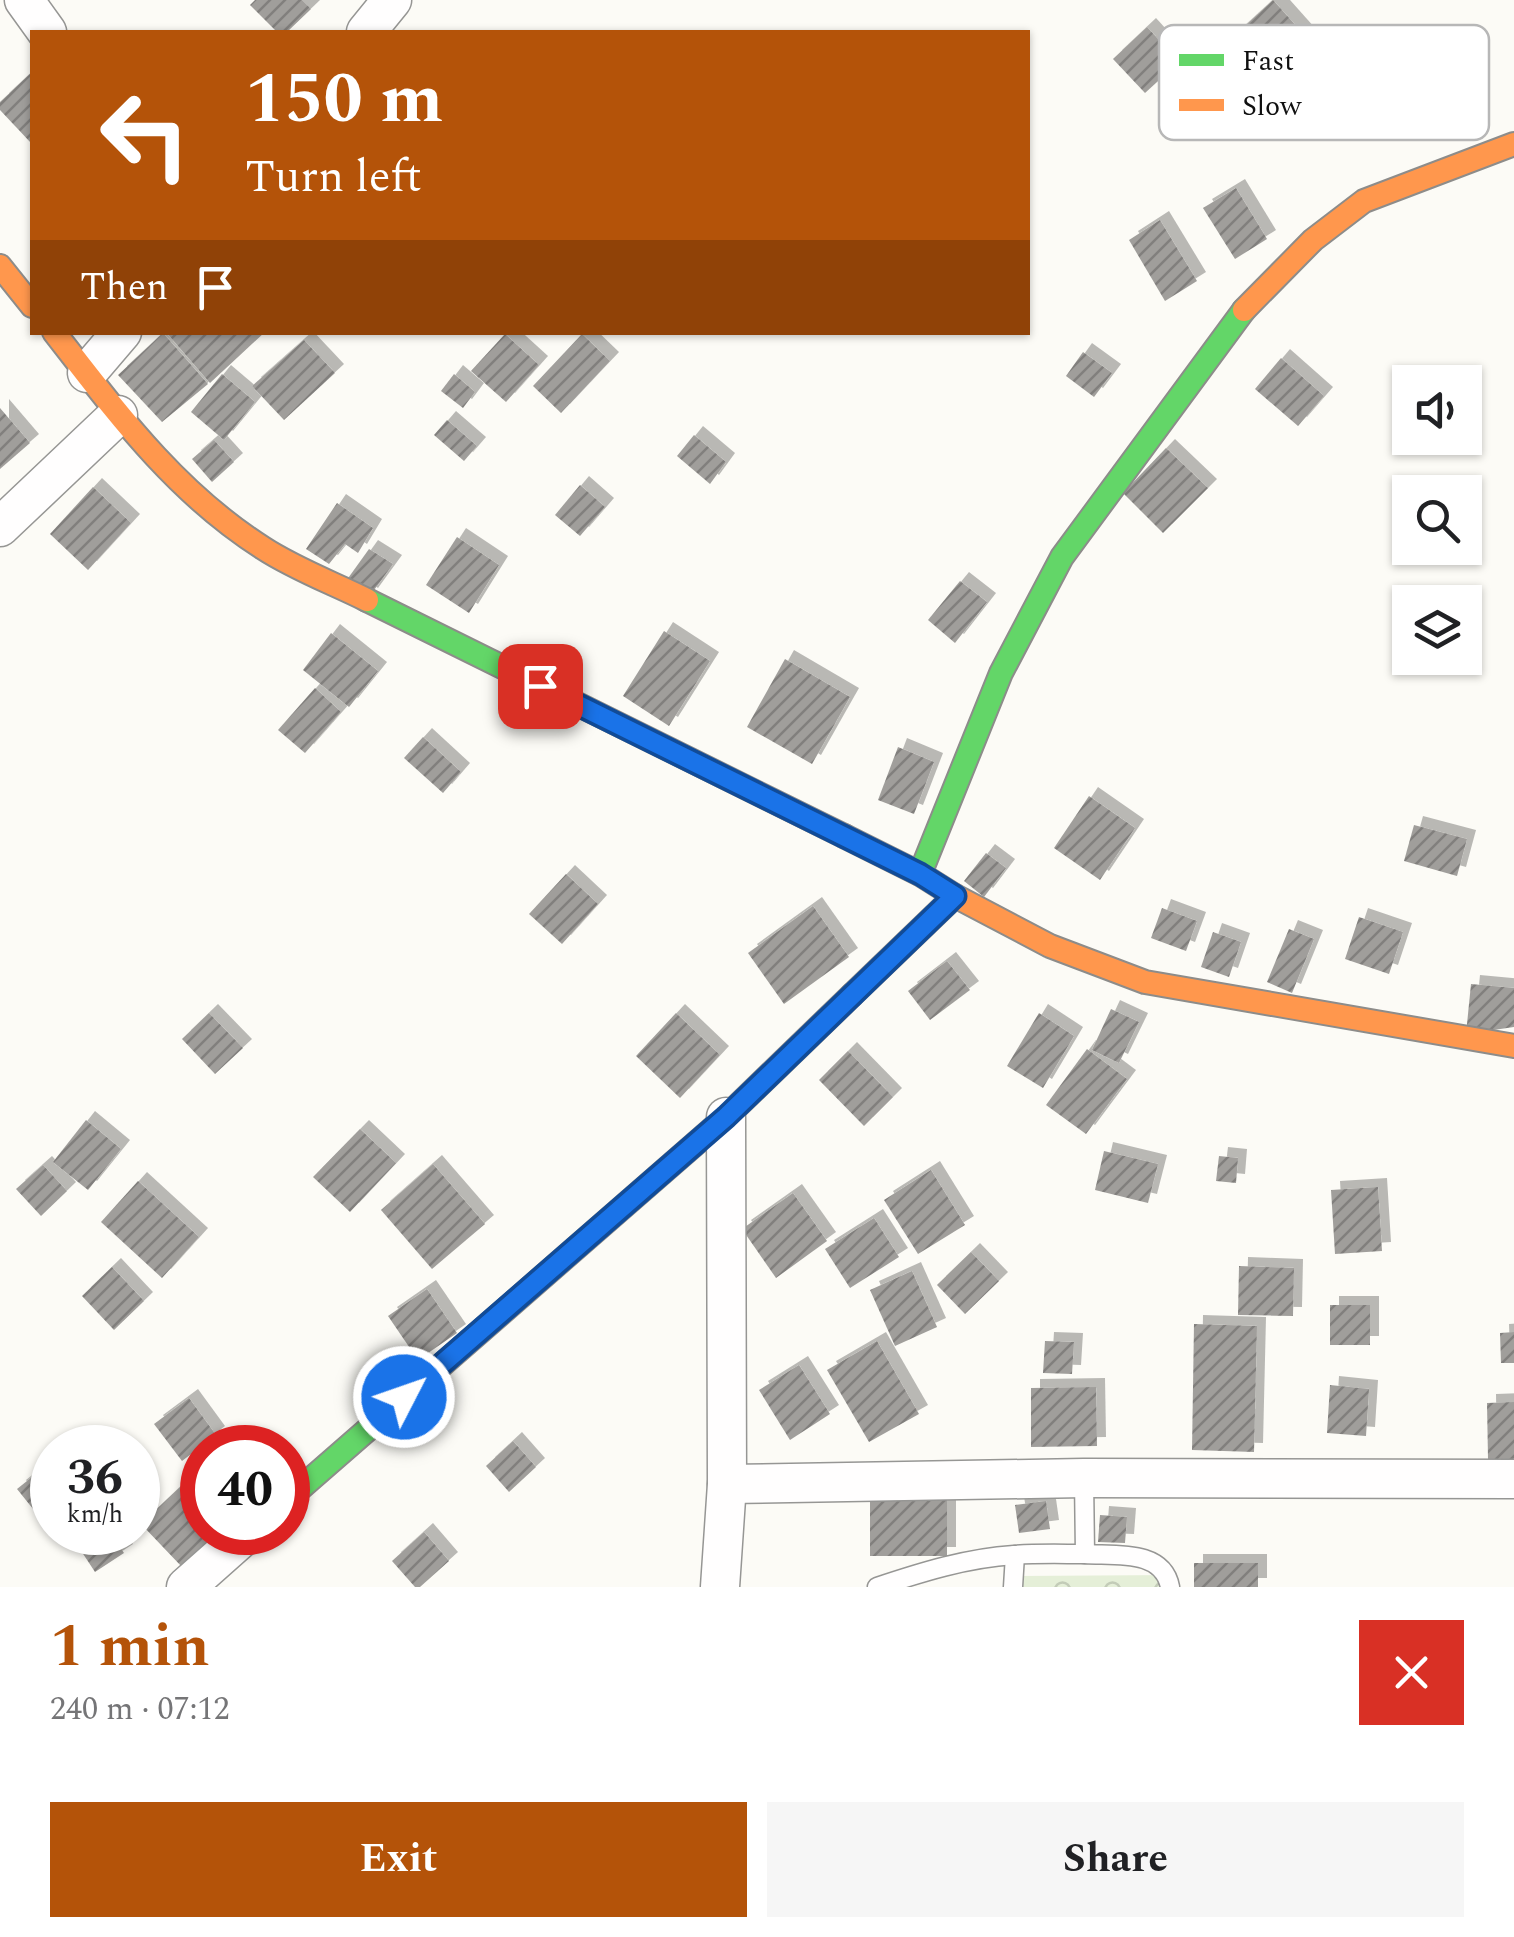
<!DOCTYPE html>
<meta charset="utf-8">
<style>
body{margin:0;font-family:Spectral,serif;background:#f6f6f6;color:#202124;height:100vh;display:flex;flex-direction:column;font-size:38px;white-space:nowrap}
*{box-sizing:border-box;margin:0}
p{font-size:32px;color:#757577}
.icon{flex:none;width:55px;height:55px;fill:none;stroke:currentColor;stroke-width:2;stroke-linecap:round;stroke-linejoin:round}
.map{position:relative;height:1587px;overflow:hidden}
.details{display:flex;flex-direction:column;background:#fff;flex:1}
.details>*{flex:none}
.top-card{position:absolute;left:30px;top:30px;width:1000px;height:305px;border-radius:0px;box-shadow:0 2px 8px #0004;background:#b45309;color:#fff;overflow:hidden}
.controls{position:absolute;left:1392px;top:365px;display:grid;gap:20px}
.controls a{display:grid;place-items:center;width:90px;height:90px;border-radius:0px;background:#fff;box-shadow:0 2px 8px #0004;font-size:50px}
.speed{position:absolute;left:30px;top:1425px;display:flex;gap:20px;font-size:50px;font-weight:700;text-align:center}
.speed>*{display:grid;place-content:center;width:130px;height:130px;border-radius:50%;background:#fff;box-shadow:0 2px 8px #0004;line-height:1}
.speed small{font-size:25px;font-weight:400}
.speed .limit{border:15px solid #d22;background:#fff;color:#111}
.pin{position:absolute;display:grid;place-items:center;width:85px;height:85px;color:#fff;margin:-42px;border-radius:20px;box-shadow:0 5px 15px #0006}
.me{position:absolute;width:110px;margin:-55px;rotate:49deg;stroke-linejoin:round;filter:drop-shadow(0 0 8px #0008)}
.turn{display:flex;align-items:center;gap:35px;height:210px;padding:0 50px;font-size:45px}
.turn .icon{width:130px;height:130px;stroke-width:2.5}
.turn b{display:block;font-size:70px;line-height:85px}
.then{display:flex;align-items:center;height:95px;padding:0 50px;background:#0003;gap:20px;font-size:38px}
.round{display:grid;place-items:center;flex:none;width:105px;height:105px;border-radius:0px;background:#f6f6f6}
.head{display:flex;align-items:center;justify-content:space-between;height:170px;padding:0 50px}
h1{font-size:60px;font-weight:700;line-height:75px;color:#b45309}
.action{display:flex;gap:20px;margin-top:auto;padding:20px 50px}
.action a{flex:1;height:115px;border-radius:0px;background:#b45309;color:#fff;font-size:40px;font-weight:700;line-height:115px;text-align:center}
.action a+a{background:#f6f6f6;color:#202124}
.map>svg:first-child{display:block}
</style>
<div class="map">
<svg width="1514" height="1587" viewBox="0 0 1514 1587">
<defs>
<pattern id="park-crowns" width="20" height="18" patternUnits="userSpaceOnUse" patternTransform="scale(2.5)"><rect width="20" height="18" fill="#e5efd8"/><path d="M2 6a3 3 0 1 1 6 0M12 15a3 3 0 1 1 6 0" fill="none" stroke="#c3ccb8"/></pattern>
<pattern id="building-hatch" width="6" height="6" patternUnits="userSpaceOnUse" patternTransform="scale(2.5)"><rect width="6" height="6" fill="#a09e9b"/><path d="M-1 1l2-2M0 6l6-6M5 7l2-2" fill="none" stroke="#817f7d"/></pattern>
<filter id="shadow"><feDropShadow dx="9" dy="-9" stdDeviation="0" flood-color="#0004"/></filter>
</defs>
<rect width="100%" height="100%" fill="#fcfbf6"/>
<!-- park -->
<polygon fill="url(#park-crowns)" points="1173,1575 1172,1587 1010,1587 1010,1576"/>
<!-- building -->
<g fill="url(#building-hatch)" filter="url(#shadow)">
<polygon points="255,0 302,0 311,9 287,32 277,32 250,5"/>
<polygon points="1273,0 1323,56 1283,91 1234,36"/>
<polygon points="1147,27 1179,62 1145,93 1113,59"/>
<polygon points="32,72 32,142 31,143 0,110 0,102"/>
<polygon points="1236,188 1267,239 1235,259 1203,208"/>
<polygon points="1160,220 1197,281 1165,301 1129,240"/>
<polygon points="166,332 265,332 210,383"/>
<polygon points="163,333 208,384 162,422 118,375"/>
<polygon points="505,334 539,365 506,402 471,371"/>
<polygon points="582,334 610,361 561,413 533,386"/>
<polygon points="304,340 335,373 284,420 252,386"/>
<polygon points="1083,352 1112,373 1094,397 1066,376"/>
<polygon points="1281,358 1324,396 1298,426 1255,389"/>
<polygon points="222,374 255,402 224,440 191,412"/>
<polygon points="454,374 475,392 463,408 441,391"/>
<polygon points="0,408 30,443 0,469"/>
<polygon points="447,420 477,446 464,461 434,435"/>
<polygon points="694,435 726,462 710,484 677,456"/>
<polygon points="214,440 234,462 212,482 192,459"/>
<polygon points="1166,448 1208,488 1163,533 1123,493"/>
<polygon points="580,485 605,507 580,536 555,515"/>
<polygon points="93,487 131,523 88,570 50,534"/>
<polygon points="337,503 373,528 358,553 345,544 329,564 306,549"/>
<polygon points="457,537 499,565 469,613 426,585"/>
<polygon points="369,549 393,564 369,597 346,581"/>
<polygon points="960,581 987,602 955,643 928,620"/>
<polygon points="664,631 710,661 669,726 623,696"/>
<polygon points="331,633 378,671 349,707 303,670"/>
<polygon points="785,659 850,697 812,764 747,727"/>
<polygon points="315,688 341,712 305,753 278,730"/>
<polygon points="423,737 461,772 443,793 404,758"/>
<polygon points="898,747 934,762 914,814 878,800"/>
<polygon points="1089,796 1135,828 1100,880 1054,848"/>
<polygon points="1414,825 1467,839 1457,876 1404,861"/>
<polygon points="986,853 1006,868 984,897 964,881"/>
<polygon points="566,874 598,904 562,944 529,914"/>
<polygon points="813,906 849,957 784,1004 748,953"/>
<polygon points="1162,908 1197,921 1186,951 1151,938"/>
<polygon points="1359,917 1403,932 1389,974 1345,959"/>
<polygon points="1289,929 1314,939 1292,993 1267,982"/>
<polygon points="1213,932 1241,942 1229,977 1201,967"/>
<polygon points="947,961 970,990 930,1020 908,991"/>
<polygon points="1471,984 1514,988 1514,1027 1466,1034"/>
<polygon points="1111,1009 1139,1022 1119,1063 1092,1050"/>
<polygon points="209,1013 243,1048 215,1074 182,1039"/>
<polygon points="676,1013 720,1055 680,1098 636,1056"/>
<polygon points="1039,1013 1074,1036 1043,1088 1007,1066"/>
<polygon points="1087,1049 1127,1079 1086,1134 1046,1105"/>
<polygon points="848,1051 893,1097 864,1126 819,1080"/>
<polygon points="86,1120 121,1149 88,1190 53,1162"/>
<polygon points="360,1129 396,1163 350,1212 313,1177"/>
<polygon points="1104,1151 1158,1164 1148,1203 1095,1190"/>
<polygon points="1219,1156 1238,1158 1236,1183 1216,1181"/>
<polygon points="433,1164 485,1224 432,1269 381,1210"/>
<polygon points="43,1165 67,1191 41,1216 16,1189"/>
<polygon points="931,1170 965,1225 918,1254 884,1200"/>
<polygon points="138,1181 199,1237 162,1278 101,1222"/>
<polygon points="1378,1187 1382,1251 1335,1254 1331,1190"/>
<polygon points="793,1193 827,1241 776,1278 742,1229"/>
<polygon points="874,1218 899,1257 850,1288 825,1249"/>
<polygon points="971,1252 999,1281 965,1314 937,1285"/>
<polygon points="1239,1266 1294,1268 1293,1316 1238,1315"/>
<polygon points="112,1267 144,1301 114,1330 82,1296"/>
<polygon points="912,1271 937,1327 895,1346 870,1290"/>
<polygon points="427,1289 457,1333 418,1360 388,1316"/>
<rect x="1330" y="1305" width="40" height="40"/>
<polygon points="1194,1324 1257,1326 1254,1452 1192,1450"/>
<polygon points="1514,1332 1514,1363 1501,1363 1500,1333"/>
<polygon points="877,1341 919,1414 869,1442 827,1370"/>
<polygon points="1045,1341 1074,1342 1072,1374 1043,1373"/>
<polygon points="799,1365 830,1414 790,1440 759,1390"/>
<polygon points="1330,1385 1369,1389 1366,1436 1327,1433"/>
<polygon points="1096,1387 1097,1446 1031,1447 1031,1388"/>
<polygon points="189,1398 216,1435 182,1461 154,1424"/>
<polygon points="1514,1402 1514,1459 1488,1459 1487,1403"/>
<polygon points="513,1441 536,1467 509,1492 486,1466"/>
<polygon points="52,1461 52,1532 110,1532 124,1553 95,1572 72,1537 62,1545 17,1489"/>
<polygon points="196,1472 202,1478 202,1532 218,1532 182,1567 141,1524"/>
<rect x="870" y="1490" width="77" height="66"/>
<polygon points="1046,1501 1050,1529 1019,1533 1015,1505"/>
<polygon points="1100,1515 1127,1517 1125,1543 1098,1542"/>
<polygon points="424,1532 449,1561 420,1587 415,1587 392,1561"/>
<rect x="1194" y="1563" width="64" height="24"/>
</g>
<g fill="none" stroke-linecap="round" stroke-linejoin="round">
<defs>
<g id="lane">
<path d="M 1085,1554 C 1115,1556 1163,1549 1170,1587"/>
<path d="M 877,1587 C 922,1572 967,1558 1014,1555 C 1038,1553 1062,1554 1085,1554 L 1084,1478"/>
<polyline points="1013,1587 1015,1555"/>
</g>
<g id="street">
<polyline points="24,0 47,32"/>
<polyline points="366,32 392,0"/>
<polyline points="87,373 122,332"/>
<polyline points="0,527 118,415"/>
<polyline points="727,1484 1084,1478 1514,1479"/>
<polyline points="186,1587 248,1532"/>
<polyline points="720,1587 727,1484 726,1117"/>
</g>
<g id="fast">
<polyline points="367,600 844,836"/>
<polyline points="920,874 1001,673 1062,557 1244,310"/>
<polyline points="288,1499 726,1117 852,995"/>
</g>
<g id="slow">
<polyline points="0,266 32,306"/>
<polyline points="1244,310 1313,240 1364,201 1514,144"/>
<path d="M 54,332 C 117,413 175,492 263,548 C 295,569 333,583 367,600"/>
<polyline points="844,836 920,874 955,896 1050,946 1145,982 1514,1046"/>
<polyline points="852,995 955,896"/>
</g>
</defs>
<!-- lane casing -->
<use href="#lane" stroke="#969694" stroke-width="21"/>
<!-- street casing -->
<use href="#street" stroke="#969694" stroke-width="41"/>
<!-- fast casing -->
<use href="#fast" stroke="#8d8c8a" stroke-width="26"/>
<!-- slow casing -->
<use href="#slow" stroke="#8d8c8a" stroke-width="26"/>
<!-- lane -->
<use href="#lane" stroke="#fffefe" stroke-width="18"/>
<!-- street -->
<use href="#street" stroke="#fffefe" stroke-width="38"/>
<!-- fast -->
<use href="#fast" stroke="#63d668" stroke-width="22"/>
<!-- slow -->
<use href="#slow" stroke="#ff974d" stroke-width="22"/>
</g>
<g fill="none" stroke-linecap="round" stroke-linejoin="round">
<defs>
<polyline id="route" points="404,1397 726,1117 955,896 920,874 540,686"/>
</defs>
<!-- route casing -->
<use href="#route" stroke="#114b97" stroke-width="25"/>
<!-- route -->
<use href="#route" stroke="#1a73e8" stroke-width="18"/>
</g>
<!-- legend -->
<rect x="1159" y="25" width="330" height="115" rx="15" fill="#fff" stroke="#b7b7b7" stroke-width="2.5"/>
<rect x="1179" y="54" width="45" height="12" fill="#63d668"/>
<rect x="1179" y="99" width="45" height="12" fill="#ff974d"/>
<g font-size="28" fill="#101010">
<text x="1242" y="70">Fast</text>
<text x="1242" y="115">Slow</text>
</g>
</svg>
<div class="controls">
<a><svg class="icon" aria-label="sound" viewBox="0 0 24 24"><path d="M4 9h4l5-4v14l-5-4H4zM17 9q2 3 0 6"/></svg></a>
<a><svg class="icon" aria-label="search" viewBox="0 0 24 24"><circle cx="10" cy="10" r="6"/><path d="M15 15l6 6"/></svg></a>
<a><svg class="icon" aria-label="layers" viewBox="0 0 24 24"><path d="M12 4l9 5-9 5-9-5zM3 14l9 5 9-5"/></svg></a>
</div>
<div class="speed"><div>36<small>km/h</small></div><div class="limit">40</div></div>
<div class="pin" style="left:540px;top:686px;background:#d93025"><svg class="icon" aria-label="arrive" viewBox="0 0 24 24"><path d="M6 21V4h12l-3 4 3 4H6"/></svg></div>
<svg class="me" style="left:404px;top:1397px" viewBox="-20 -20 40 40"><circle r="17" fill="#1a73e8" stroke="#fff" stroke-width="3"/><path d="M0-11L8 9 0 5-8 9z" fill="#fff"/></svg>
<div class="top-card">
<div class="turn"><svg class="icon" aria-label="left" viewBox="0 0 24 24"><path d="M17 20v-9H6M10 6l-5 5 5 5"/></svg><div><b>150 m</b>Turn left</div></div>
<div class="then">Then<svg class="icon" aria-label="arrive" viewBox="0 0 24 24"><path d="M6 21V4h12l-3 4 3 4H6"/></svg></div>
</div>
</div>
<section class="details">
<div class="head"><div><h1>1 min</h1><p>240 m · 07:12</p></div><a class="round" style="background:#d93025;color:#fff"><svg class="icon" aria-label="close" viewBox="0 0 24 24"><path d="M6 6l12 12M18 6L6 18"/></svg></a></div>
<div class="action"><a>Exit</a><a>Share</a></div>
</section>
